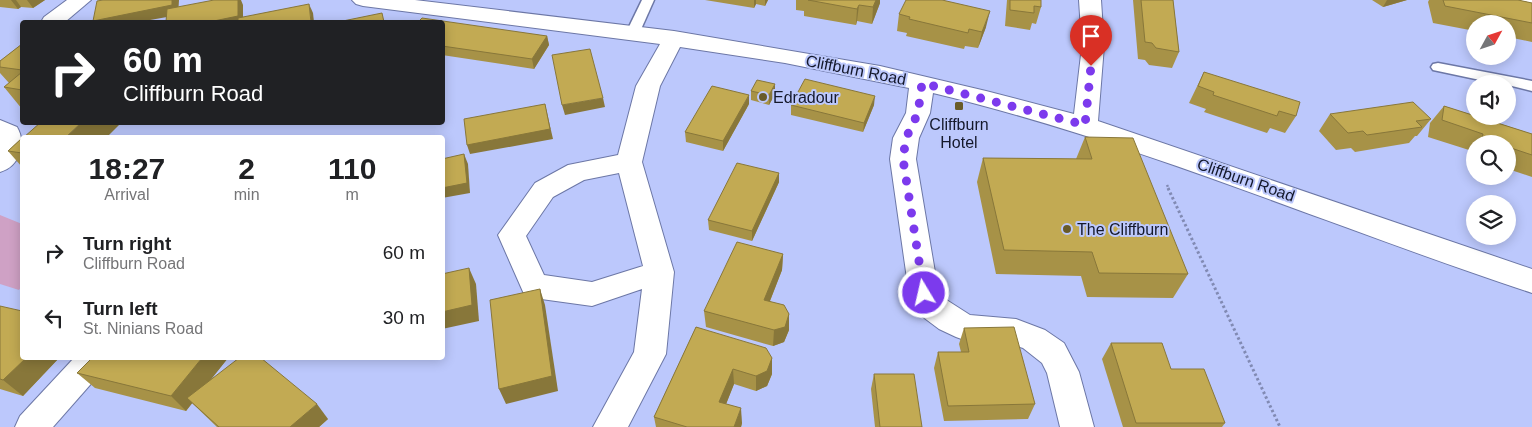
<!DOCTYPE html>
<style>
body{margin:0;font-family:Helvetica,sans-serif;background:#f2f2f2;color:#202124;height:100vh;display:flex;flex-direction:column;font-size:19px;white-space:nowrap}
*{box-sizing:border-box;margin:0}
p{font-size:16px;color:#757577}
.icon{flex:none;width:28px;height:28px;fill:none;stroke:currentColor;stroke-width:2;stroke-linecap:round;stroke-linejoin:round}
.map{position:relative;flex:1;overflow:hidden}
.drawer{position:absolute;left:20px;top:135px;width:425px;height:225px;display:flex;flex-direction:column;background:#fff;border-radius:5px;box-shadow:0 2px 12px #0003}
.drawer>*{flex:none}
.top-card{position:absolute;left:20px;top:20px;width:425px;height:105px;border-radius:5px;box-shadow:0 2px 12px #0003;background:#202124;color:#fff;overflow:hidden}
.needle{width:32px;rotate:50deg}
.controls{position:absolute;left:1466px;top:15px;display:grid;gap:10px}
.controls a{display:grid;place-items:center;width:50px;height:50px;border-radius:50%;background:#fff;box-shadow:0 2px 12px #0003;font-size:25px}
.pin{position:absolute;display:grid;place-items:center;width:42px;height:42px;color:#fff;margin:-51px -21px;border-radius:50% 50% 50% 0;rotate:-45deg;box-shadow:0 0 5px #0007}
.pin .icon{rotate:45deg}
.me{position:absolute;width:55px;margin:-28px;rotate:351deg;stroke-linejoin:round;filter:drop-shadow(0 0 4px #0008)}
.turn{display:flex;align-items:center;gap:18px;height:105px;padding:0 20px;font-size:22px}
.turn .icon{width:65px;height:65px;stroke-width:2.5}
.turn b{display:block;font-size:35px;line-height:42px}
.eta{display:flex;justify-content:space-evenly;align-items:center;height:85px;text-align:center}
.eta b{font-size:30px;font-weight:600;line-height:35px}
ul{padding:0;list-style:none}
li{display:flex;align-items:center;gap:15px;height:65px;padding:0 20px}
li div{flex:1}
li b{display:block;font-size:19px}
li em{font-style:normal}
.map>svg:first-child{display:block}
</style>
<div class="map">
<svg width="1532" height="427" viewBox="0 0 1532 427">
<rect width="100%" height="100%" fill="#bcc8fc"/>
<!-- green -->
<polygon fill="#cfa1c5" points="0,215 22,224 22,286 19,290 0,284"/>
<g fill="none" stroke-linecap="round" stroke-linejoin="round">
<defs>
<g id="service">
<polygon points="642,0 654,0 638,36 628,36 626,33"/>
<polygon points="1438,63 1532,81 1532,91 1508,85 1508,84 1499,84 1433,70 1431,67 1433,64"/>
</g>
<g id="minor">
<polygon points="67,0 91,0 65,22 41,22 44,17"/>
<path d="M 352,0 L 415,0 L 674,31 L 880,66 L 986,91 L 1074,114 L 1082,46 L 1079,0 L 1101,0 L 1104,46 L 1098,121 L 1532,269 L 1532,293 C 1332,227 1138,142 933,93 L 930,113 L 919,138 L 916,159 L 938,290 L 945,299 L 970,315 L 1016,319 L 1045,330 L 1064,343 L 1079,372 L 1094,427 L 1060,427 L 1047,373 L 1042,363 L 1023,348 L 1014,345 L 967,341 L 956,337 L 939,329 L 923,317 L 913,302 L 909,293 L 890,159 L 893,138 L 906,113 L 909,88 L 785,63 L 680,47 L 660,86 L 642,162 L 674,272 L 666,354 L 628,427 L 593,427 L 634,352 L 642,289 L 592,306 L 534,298 L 524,294 L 498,235 L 535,183 L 568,165 L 618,155 L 636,86 L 660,44 L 363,6 L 356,4 ZM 619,173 L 643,266 L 592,282 L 544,275 L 526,236 L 553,197 L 584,180 Z"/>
<polygon points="1509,0 1532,0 1532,7 1513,4"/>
<path d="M 0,120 L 17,127 C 27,144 19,167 0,172 Z"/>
<polygon points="74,358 97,358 102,367 97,377 53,427 15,427 20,416"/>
</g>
</defs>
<!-- service casing -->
<use href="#service" stroke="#6c77a6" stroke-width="3"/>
<!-- minor casing -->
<use href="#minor" stroke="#6c77a6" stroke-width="2"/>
<!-- path-far1 -->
<polyline stroke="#818ab3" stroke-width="2.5" stroke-dasharray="2 2" stroke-linecap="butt" points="1167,185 1169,189"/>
<!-- path -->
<polyline stroke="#818ab3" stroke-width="3" stroke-dasharray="2.5 2.5" stroke-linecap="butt" points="1168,188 1280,427"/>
<!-- service -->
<use href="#service" fill="#fff" fill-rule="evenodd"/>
<!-- minor -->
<use href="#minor" fill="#fff" fill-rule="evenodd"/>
</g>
<!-- wall -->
<g fill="#a79247">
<polygon points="0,0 45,0 33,8 21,7 18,9 0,7"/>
<polygon points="705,0 768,0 765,6 756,4 754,8"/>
<polygon points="796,0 880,0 880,3 872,24 857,21 856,25 804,16 804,11 796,10"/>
<polygon points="1007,0 1041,0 1041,7 1036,24 1032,23 1030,30 1005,26"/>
<polygon points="1133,0 1173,0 1179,52 1172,68 1149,65 1145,60 1138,59"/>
<polygon points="1372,0 1407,0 1383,7"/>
<polygon points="1429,0 1518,0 1532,3 1532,42 1508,37 1508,24 1475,24 1475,31 1433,23 1428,2"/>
<polygon points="899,14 986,27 978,48 965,46 964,49 906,36 907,33 897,31"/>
<polygon points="442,22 547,36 549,45 534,69 442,55"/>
<polygon points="22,44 22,109 4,87 9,83 0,73 0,61"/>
<polygon points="1204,72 1296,116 1285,133 1270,128 1267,133 1204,112 1206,109 1189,103"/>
<polygon points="751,91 775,94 769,105 751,100"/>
<polygon points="749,104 723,151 686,142 685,132"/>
<polygon points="791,105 874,105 863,132 791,115"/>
<polygon points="1444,106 1532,134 1532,177 1508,169 1508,144 1475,144 1475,158 1468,156 1469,150 1428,137 1430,123"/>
<polygon points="1330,114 1431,119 1417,136 1415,136 1409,143 1355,152 1351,148 1336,150 1319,131"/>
<polygon points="1085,137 1188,274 1173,298 1087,297 1081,276 996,274 977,182 983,158 1076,159"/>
<polygon points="22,138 22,167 8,151"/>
<polygon points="779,173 779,182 752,241 709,230 708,220"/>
<polygon points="783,254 782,270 770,301 789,314 789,330 784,342 773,346 706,327 704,311"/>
<polygon points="0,306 22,358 59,358 23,396 0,389"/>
<polygon points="696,327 772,358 772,374 767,386 756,391 734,384 726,404 742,423 741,427 656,427 654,417"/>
<polygon points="964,328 1035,404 1028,419 944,421 934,368 938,352 961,352 959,344"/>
<polygon points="1111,343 1171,369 1225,423 1222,427 1123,427 1102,359"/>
<polygon points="228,358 211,379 328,419 319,427 217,427 192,403 186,411 95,388 77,373"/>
<polygon points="874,374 922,427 875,427 871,389"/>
</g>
<!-- shaded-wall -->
<g fill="#88773a">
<polygon points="11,0 16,0 21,7 18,9"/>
<polygon points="27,0 45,0 33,8"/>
<polygon points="172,0 179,0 178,15 139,22 95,22 93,21"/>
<polygon points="238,0 241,0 243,5 243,22 209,22"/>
<polygon points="754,0 756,0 756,4 754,8"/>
<polygon points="765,0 768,0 765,6"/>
<polygon points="876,0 880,0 880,3 872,24 873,7"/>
<polygon points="1387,0 1407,0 1383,7"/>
<polygon points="309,4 313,13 314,22 311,22"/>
<polygon points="859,5 857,21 856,25 857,9"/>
<polygon points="990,11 986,27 978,48 982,32"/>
<polygon points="547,36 549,45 534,69 532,59"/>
<polygon points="775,84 775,94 769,105 769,95"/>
<polygon points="749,95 749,104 723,151 723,141"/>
<polygon points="875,96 874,105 863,132 864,123"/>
<polygon points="603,98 605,107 565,115 562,105"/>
<polygon points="545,104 553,139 470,154 467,145"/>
<polygon points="82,122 122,122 106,138 65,138"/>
<polygon points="464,154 468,164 470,193 442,198 442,188"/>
<polygon points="779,173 779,182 752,241 752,231"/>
<polygon points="783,254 782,270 764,316 764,300"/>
<polygon points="469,268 476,284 479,321 442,329 442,312"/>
<polygon points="540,289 545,305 558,391 506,404 499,389"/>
<polygon points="789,314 789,330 784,342 773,346 774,330"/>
<polygon points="26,358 59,358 23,396 3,380"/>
<polygon points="202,358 228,358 186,411 171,396"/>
<polygon points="772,358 772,374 767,386 756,391 756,376"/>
<polygon points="733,369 734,384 721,417 719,402"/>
<polygon points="317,404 328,419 319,427 290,427"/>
<polygon points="741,408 742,423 741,427 734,427"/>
</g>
<!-- building -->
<g fill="#c2aa53" stroke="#88773a">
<polygon points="103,0 172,0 172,5 93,21 97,1"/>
<polygon points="214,0 238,0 238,16 209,22 166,22 167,9"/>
<polygon points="808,0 876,0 873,7 859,5 857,9"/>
<polygon points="906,0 942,0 990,11 982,32 969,29 968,33 909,19 910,17 899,14"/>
<polygon points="1010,0 1041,0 1041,7 1034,6 1034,13 1010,10"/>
<polygon points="1141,0 1173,0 1179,52 1156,48 1152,43 1145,42"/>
<polygon points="1443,0 1518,0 1532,3 1532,23 1445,6"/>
<polygon points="309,4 311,22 238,22 238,18"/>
<polygon points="382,13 384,22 338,22"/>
<polygon points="422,18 547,36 532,59 442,46 442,22 418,22"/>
<polygon points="22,44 22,70 0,67 0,61"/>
<polygon points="590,49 603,98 562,105 552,55"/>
<polygon points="22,72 22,90 4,87"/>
<polygon points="1204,72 1300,102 1296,116 1279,111 1277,116 1213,95 1214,92 1198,86"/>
<polygon points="805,79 875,96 864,123 791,105"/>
<polygon points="757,80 775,84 769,95 751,91"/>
<polygon points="712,86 749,95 723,141 685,132"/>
<polygon points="1413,102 1431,119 1416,121 1422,127 1367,135 1363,131 1348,133 1330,114"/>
<polygon points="545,104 550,129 467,145 464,119"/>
<polygon points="1444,106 1532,134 1532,155 1508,147 1508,144 1497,144 1482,139 1483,134 1442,120"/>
<polygon points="41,122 82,122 65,138 23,138"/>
<polygon points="1085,137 1133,138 1188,274 1099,273 1092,252 1004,250 983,158 1092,159"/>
<polygon points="22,138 22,153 8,151"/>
<polygon points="464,154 467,183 442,188 442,159"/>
<polygon points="737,163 779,173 752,231 708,220"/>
<polygon points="737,242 783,254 764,300 784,305 789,314 785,327 774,330 704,311"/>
<polygon points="469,268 472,305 442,312 442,274"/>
<polygon points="540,289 552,376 499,389 490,300"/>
<polygon points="0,306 22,311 22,358 26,358 3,380 0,379"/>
<polygon points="696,327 766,348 772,358 767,371 756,376 733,369 719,402 741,408 734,427 687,427 654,417"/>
<polygon points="1014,327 1035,404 948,406 938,352 969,352 964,328"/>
<polygon points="1111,343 1162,343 1171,369 1204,369 1225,423 1136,423"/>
<polygon points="92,358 202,358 171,396 77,373"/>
<polygon points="239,358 261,358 317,404 290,427 219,427 187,398"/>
<polygon points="874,374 914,374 922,427 880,427"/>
</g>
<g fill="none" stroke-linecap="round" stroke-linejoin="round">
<!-- route -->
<polyline stroke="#7c3aed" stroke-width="9" stroke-dasharray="0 16.2" points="924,293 903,159 906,138 918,113 922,83 1085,125 1091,66"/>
</g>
<!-- markers -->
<g fill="#695b28" stroke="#bcc8fc" stroke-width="2">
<circle cx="763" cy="97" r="5"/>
<rect x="954" y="101" width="10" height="10" rx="2.5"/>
<circle cx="1067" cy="229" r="5"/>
</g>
<g text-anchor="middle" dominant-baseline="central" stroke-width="4" stroke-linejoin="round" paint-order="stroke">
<!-- street labels -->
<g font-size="16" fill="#14182b" stroke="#bcc8fc">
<text transform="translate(856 70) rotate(11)">Cliffburn Road</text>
<text transform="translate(1246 180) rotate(19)">Cliffburn Road</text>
</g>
<!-- poi labels -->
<g font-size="16" fill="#14182b" stroke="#bcc8fc" text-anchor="start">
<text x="773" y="97">Edradour</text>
<text x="959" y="124" text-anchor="middle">Cliffburn<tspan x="959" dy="18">Hotel</tspan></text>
<text x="1077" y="229">The Cliffburn</text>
</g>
</g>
</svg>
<div class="controls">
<a><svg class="needle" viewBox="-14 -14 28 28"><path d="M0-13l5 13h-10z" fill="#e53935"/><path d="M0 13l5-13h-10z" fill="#757577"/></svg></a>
<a><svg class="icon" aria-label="sound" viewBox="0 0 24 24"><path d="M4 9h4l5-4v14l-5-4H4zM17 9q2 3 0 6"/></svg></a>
<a><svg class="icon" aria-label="search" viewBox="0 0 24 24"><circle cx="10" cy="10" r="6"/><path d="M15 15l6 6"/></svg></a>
<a><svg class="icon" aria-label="layers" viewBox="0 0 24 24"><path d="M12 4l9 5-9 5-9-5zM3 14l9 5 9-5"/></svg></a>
</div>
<div class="pin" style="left:1091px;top:66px;background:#d93025"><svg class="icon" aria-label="arrive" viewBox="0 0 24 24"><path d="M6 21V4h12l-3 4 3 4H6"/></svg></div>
<svg class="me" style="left:924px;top:293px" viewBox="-20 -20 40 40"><circle r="17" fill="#7c3aed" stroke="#fff" stroke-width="3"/><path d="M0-11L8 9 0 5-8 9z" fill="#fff"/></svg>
<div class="top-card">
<div class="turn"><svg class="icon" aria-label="right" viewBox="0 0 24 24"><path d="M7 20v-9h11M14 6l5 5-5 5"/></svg><div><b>60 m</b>Cliffburn Road</div></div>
</div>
<section class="drawer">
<div class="eta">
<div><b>18:27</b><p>Arrival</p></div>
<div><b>2</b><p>min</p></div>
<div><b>110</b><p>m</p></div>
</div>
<ul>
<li><svg class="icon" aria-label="right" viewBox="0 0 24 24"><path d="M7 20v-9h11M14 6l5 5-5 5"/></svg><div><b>Turn right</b><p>Cliffburn Road</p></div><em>60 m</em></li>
<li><svg class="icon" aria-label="left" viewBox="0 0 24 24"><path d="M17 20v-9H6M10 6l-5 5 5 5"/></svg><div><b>Turn left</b><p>St. Ninians Road</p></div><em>30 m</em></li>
</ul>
</section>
</div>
